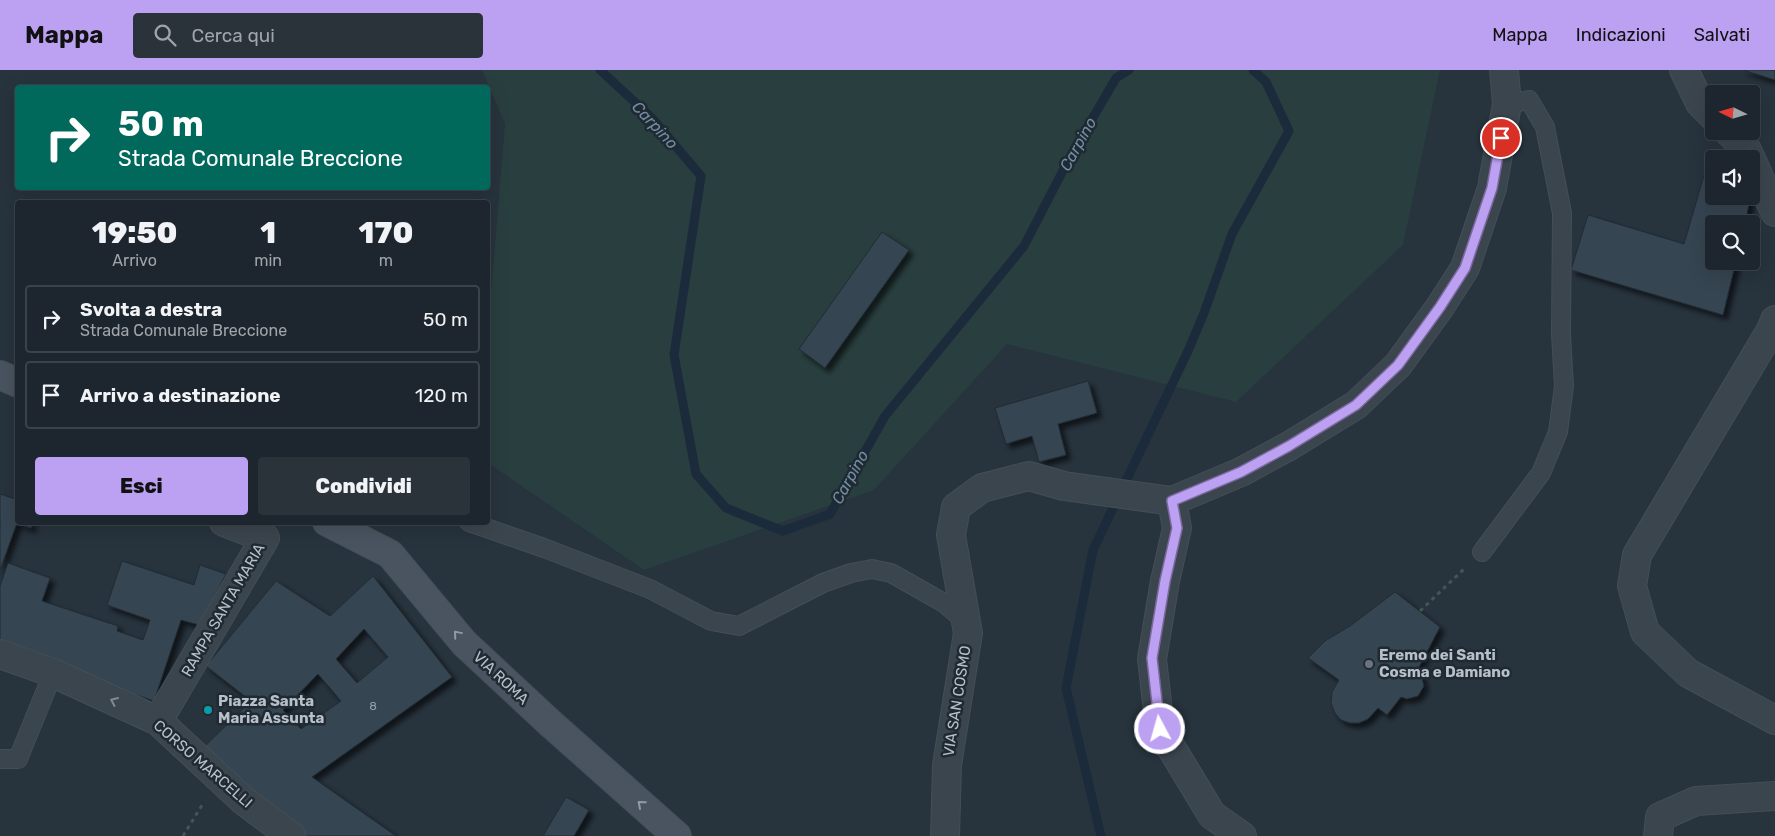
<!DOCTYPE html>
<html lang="it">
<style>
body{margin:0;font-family:Rubik,sans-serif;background:#2a323a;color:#f1f3f6;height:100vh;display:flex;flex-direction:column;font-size:19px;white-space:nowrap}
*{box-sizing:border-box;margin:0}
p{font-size:16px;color:#a0a5aa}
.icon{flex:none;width:28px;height:28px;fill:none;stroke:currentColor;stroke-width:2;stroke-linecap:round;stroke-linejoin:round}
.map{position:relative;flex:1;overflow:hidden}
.panel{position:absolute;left:15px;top:130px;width:475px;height:325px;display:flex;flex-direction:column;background:#1d262e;border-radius:5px;box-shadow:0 5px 20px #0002,0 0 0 1px #3b434a}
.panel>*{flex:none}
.banner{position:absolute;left:15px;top:15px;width:475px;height:105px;border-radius:5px;box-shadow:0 5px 20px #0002,0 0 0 1px #3b434a;background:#00695c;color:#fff;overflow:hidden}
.needle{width:32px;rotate:275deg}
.buttons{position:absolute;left:1705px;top:15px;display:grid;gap:10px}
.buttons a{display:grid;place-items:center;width:55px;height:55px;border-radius:5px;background:#1d262e;box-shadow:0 5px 20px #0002,0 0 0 1px #3b434a;font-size:25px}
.pin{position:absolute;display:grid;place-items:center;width:42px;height:42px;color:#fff;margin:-21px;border:2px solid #fff;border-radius:50%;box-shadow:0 1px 5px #0007}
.me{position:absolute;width:55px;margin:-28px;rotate:354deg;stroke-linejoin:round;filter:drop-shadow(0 0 4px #0008)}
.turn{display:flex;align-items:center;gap:18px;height:105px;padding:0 20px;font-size:22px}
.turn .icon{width:65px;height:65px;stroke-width:2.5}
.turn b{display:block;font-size:35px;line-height:42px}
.eta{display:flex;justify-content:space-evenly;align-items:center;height:85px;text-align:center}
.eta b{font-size:30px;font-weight:800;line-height:35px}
.cta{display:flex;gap:10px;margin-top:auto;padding:10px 20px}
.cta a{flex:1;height:58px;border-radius:5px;background:#bca0f2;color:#111;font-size:20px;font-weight:800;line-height:58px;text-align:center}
.cta a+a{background:#2a323a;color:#f1f3f6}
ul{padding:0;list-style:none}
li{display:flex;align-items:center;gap:15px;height:68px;margin:0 10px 8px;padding:0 10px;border:2px solid #3b434a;border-radius:5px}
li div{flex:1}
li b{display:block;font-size:19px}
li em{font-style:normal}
header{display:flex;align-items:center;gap:30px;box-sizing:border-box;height:70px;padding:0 25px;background:#bca0f2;color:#111}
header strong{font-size:24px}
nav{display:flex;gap:28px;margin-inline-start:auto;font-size:18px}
.search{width:350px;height:45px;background:#2a323a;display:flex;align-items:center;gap:12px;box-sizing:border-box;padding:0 18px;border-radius:5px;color:#a0a5aa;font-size:19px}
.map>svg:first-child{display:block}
</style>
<header>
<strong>Mappa</strong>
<div class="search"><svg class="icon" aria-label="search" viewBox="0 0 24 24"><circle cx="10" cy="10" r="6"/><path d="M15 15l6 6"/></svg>Cerca qui</div>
<nav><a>Mappa</a><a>Indicazioni</a><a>Salvati</a></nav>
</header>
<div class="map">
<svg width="1775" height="766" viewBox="0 0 1775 766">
<defs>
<filter id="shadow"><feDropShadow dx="4.5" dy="4.5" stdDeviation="2.5" flood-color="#0009"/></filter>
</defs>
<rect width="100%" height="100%" fill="#27333d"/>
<!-- green -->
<polygon fill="#293e3e" points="482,0 1440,0 1403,175 1236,332 1007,274 874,420 644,500 488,393 488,259 505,54"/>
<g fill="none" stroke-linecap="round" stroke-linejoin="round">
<!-- stream -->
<g stroke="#1b2b3b" stroke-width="9">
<polyline points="600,0 651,47 701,106 674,285 696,404 726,438 783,461 830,444 885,346 1024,176 1070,87 1116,8 1129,0"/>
<polyline points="1101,766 1066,618 1093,480 1188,281 1204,243 1232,164 1289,61 1266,12 1253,0"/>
</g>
</g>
<!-- building -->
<g fill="#364551" stroke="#222c35" fill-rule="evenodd" filter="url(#shadow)">
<polygon points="1743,0 1775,0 1775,10"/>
<polygon points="1705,102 1714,103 1714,126 1749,126 1750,129 1745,154 1714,154 1714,191 1736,191 1723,245 1571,200 1588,145 1684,174"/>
<polygon points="882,162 909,180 825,298 799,279"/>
<polygon points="1088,311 1097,343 1058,354 1066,385 1039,392 1032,366 1006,374 995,338"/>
<polygon points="0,424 18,430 18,452 33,452 31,458 17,453 0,500"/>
<polygon points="122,491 194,515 200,495 226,504 199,555 181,550 154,631 0,578 0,516 8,493 50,508 42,531 118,556 117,561 143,570 150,550 107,535"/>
<path d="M 373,506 L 452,607 L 312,707 L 396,766 L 305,766 L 247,721 L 203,678 L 251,631 L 206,596 L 276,511 L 330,546 ZM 364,559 L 388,587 L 357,613 L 336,589 ZM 318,604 L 341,631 L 301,659 L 283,640 Z"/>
<polygon points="1395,522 1440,557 1417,601 1421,605 1424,616 1418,626 1407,629 1401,627 1387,645 1378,638 1368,649 1359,653 1350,653 1341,650 1335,643 1331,633 1332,622 1339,610 1308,588 1325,571 1350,556"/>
<polygon points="566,727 589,740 574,766 543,766"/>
</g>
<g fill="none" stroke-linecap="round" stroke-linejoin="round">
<defs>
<g id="service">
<polyline points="469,452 544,478 650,519 711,551 739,556 823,513 851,503 872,499 891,503 944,533 965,551"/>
<polyline points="1482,482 1541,403 1558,362 1564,316 1561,264 1562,143 1545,57 1529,30 1507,34"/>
<polyline points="0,689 18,689 53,603"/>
</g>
<g id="minor">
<polyline points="1684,0 1700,33 1714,47"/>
<polyline points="1728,61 1747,80 1751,89"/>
<polyline points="1751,89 1775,142"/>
<polyline points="1775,250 1771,260 1637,485 1632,516 1645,562 1688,603 1775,650"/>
<polyline points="1172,431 1177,458 1165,511 1152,589 1160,659 1212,745 1242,766"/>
<polyline points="0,584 53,603 158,651 244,731 291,766"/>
<polyline points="158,651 265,468 224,452"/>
<polyline points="945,766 947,695 968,563 951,465 956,437 982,418 1029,406 1064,416 1172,431 1241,402 1289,376 1356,335 1398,295 1440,237 1465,198 1492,118 1507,34 1504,0"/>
<polyline points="1658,766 1660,747 1696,731 1775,726"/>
</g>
<g id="secondary">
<polyline points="0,305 18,313"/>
<polyline points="327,452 390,484 464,573 550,653 677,766"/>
</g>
</defs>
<!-- service casing -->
<use href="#service" stroke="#444e57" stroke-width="20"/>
<!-- minor casing -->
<use href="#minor" stroke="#444e57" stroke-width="30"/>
<!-- secondary casing -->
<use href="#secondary" stroke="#444e57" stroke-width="30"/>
<!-- path -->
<g stroke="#425656" stroke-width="3" stroke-dasharray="4 4" stroke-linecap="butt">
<polyline points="1420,541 1465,498"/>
<polyline points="183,766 204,732"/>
</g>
<!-- service -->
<use href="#service" stroke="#3b454d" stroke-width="18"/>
<!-- minor -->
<use href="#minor" stroke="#3b454d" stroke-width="28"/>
<!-- secondary -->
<use href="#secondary" stroke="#495460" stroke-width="28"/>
</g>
<!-- one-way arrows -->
<defs><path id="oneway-chevron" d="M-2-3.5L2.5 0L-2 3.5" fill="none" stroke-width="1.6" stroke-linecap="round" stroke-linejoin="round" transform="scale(1.25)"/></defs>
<g stroke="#909aa4">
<use href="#oneway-chevron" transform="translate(457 564) rotate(-130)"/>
<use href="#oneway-chevron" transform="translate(641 734) rotate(-139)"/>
</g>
<use stroke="#7f8991" href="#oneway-chevron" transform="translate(114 631) rotate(-156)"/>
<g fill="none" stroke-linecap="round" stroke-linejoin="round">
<defs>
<polyline id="route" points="1160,659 1152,588 1165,511 1177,458 1172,431 1241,402 1289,376 1356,335 1398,295 1440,237 1465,198 1492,118 1501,68"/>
</defs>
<!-- route casing -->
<use href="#route" stroke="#7a689d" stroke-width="12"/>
<!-- route -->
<use href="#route" stroke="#bca0f2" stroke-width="9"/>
</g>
<!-- markers -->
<circle fill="#6b7280" stroke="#202a33" stroke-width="2" cx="1369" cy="594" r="5"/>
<circle fill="#0f9aa8" stroke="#202a33" stroke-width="2" cx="208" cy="640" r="5"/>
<g text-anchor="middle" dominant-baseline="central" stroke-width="5" stroke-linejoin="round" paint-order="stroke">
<!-- number labels -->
<g font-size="12" fill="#96a0a9">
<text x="373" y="636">8</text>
</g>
<!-- street labels -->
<g font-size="15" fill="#b7c0c8" stroke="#202a33">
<text transform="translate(223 540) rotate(-60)">RAMPA SANTA MARIA</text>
<text transform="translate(501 608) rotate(43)">VIA ROMA</text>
<text transform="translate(957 631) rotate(-81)">VIA SAN COSMO</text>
<text transform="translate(203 694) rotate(41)">CORSO MARCELLI</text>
</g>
<!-- poi labels -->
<g font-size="15" font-weight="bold" fill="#b7c0c8" stroke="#202a33" text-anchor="start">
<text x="1379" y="585">Eremo dei Santi<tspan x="1379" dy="17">Cosma e Damiano</tspan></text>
<text x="218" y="631">Piazza Santa<tspan x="218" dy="17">Maria Assunta</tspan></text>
</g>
<!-- water labels -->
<g font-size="16" font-style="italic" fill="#738ea4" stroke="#202a33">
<text transform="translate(655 55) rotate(47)">Carpino</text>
<text transform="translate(1078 74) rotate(-61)">Carpino</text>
<text transform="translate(850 407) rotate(-61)">Carpino</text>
</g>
</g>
</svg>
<div class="buttons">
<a><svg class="needle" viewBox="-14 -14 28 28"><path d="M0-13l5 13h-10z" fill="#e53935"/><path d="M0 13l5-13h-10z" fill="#a0a5aa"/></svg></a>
<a><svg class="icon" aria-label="sound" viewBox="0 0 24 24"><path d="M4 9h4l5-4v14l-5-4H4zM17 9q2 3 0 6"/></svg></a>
<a><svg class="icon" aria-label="search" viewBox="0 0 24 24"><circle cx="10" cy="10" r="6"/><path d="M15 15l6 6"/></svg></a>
</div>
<div class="pin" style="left:1501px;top:68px;background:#d93025"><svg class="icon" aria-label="arrive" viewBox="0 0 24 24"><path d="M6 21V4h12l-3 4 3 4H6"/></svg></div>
<svg class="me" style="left:1160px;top:659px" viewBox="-20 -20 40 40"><circle r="17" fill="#bca0f2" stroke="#fff" stroke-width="3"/><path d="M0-11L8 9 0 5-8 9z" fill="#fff"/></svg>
<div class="banner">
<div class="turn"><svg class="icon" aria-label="right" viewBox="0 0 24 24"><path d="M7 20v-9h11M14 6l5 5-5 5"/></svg><div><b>50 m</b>Strada Comunale Breccione</div></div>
</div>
<section class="panel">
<div class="eta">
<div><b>19:50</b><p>Arrivo</p></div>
<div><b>1</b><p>min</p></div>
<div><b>170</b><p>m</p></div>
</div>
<ul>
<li><svg class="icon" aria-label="right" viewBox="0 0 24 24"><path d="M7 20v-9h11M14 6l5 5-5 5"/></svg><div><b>Svolta a destra</b><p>Strada Comunale Breccione</p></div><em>50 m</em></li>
<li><svg class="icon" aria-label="arrive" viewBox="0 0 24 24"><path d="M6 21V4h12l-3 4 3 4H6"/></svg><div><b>Arrivo a destinazione</b></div><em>120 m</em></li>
</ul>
<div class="cta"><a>Esci</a><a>Condividi</a></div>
</section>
</div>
